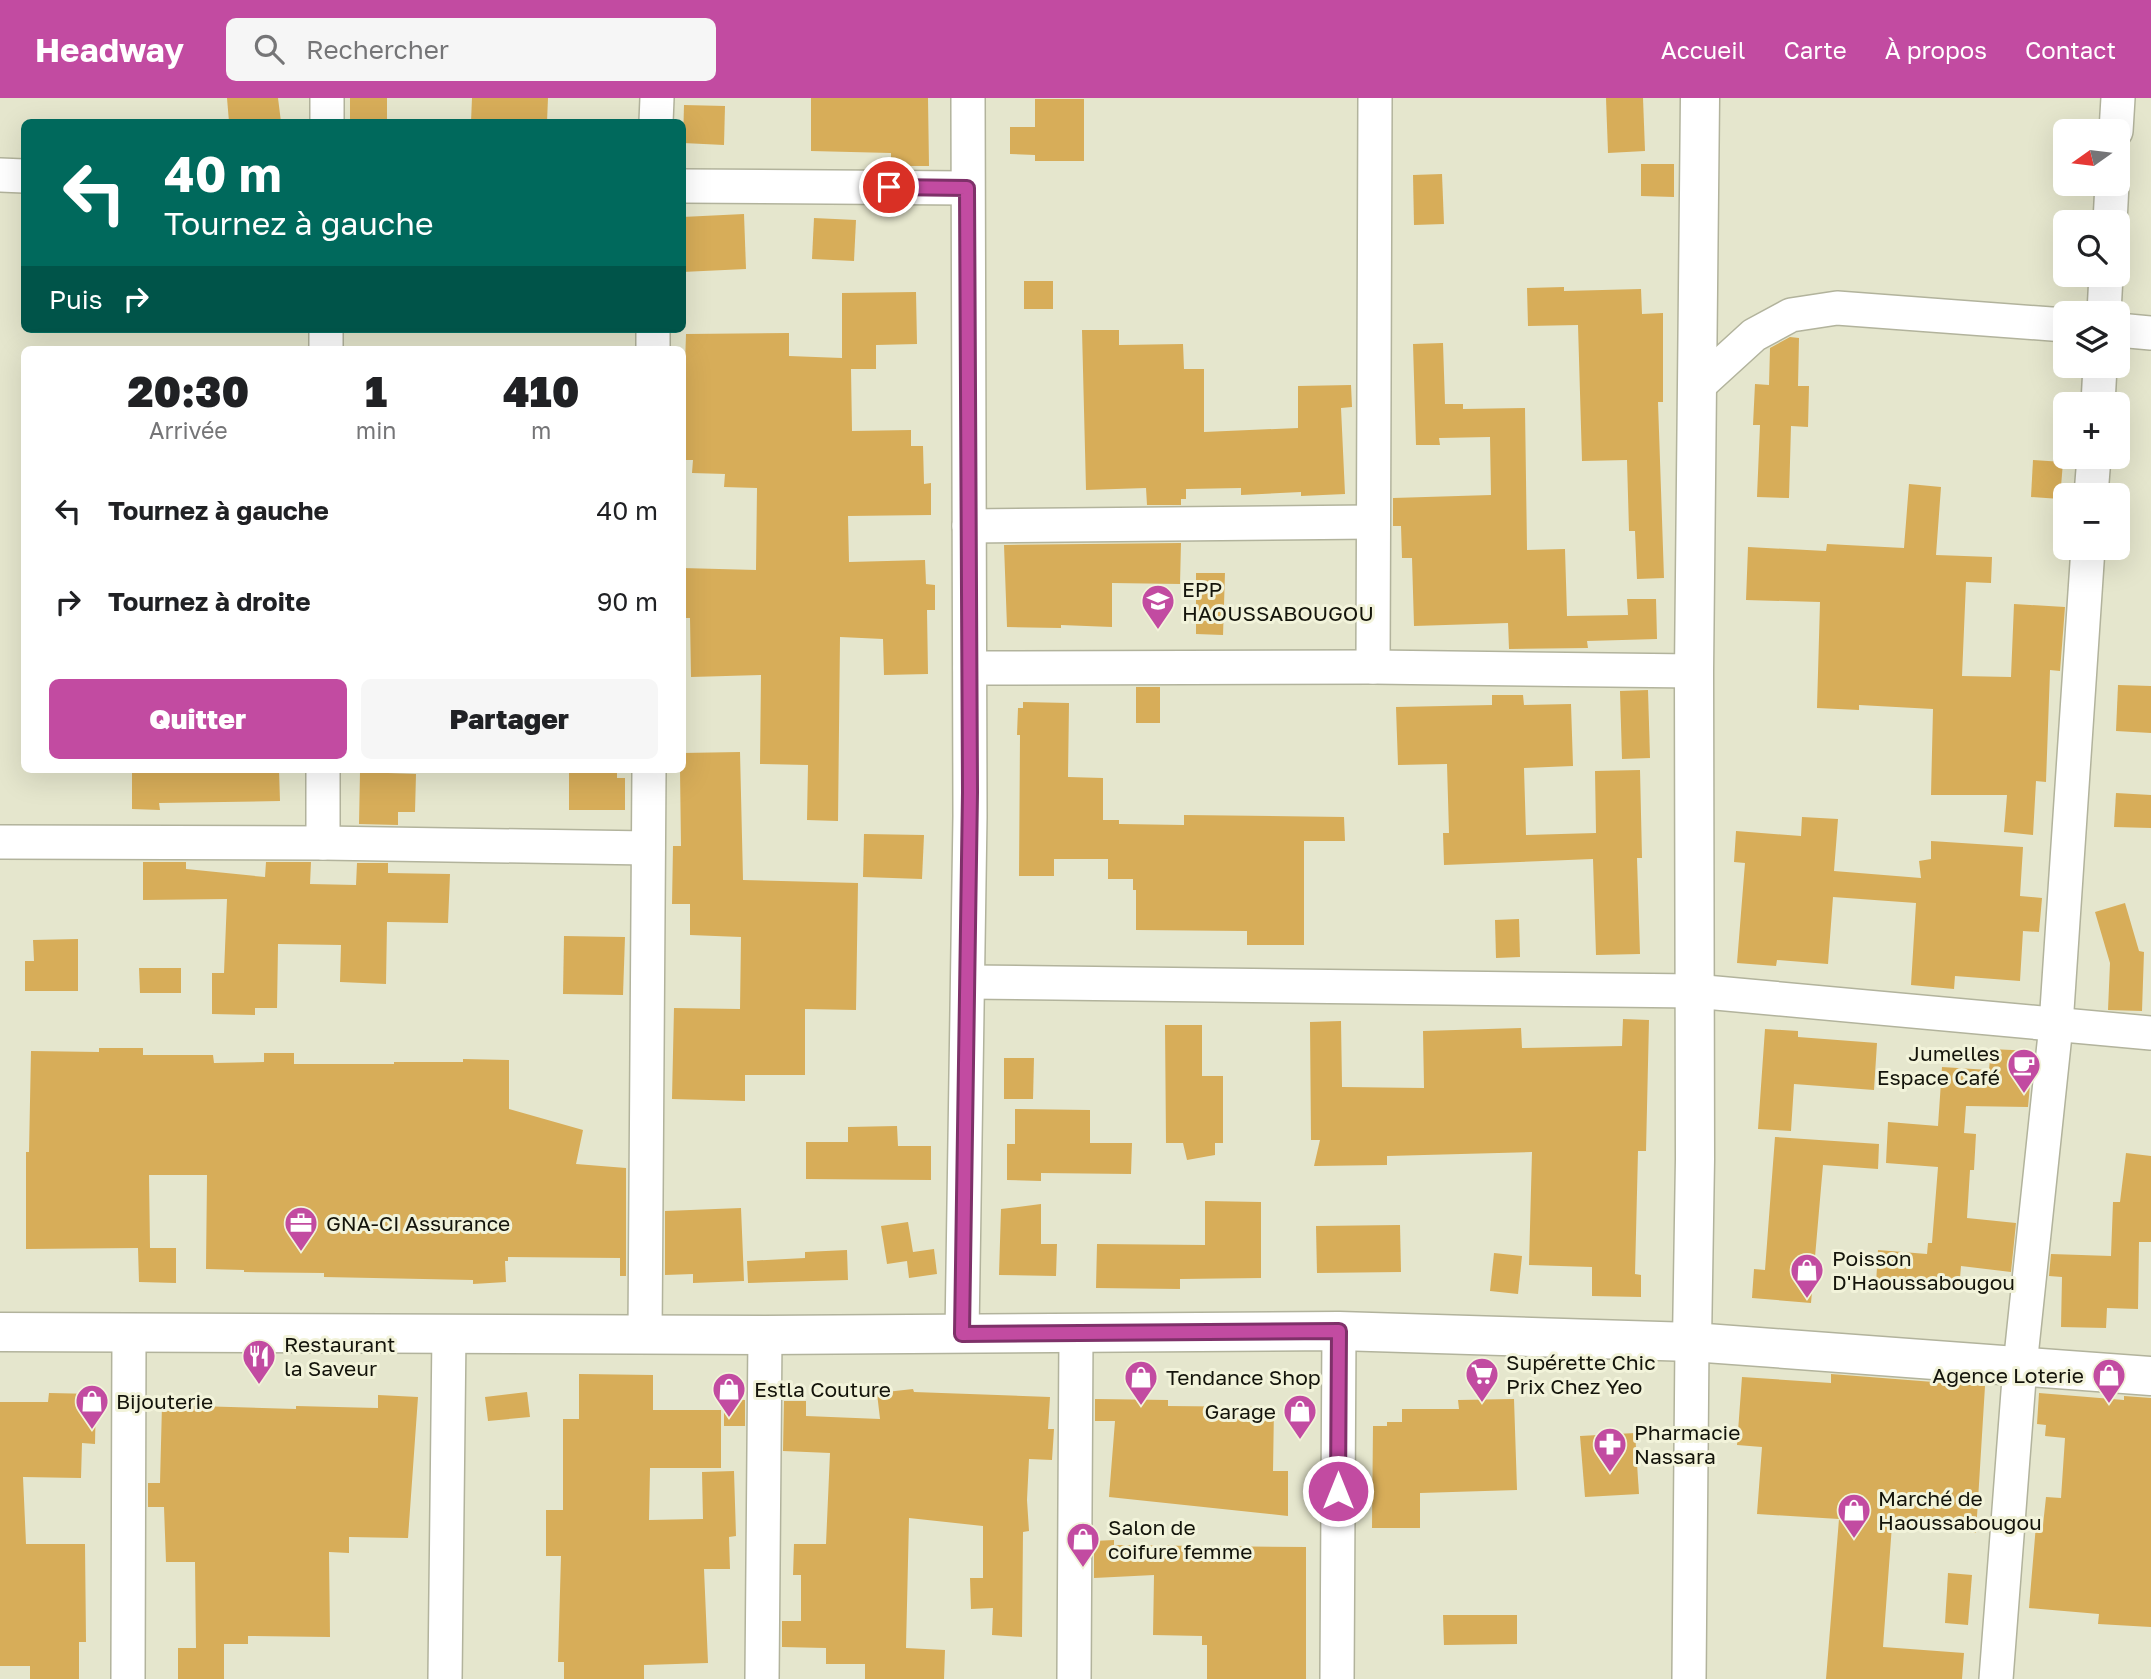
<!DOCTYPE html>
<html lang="fr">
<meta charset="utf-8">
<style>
body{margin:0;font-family:"Golos Text",sans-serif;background:#f6f6f6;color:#202124;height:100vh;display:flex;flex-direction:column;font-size:26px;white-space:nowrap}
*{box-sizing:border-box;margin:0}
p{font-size:23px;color:#757577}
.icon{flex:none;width:38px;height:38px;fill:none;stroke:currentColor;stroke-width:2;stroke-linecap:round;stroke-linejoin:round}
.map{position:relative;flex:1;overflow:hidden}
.drawer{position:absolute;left:21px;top:248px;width:665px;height:427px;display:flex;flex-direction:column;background:#fff;border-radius:10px;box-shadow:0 7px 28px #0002}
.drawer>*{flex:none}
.hud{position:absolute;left:21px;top:21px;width:665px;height:214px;border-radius:10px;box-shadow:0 7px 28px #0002;background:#00695c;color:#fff;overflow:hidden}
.needle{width:46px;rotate:256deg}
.tools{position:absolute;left:2053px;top:21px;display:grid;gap:14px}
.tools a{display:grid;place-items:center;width:77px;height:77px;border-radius:10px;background:#fff;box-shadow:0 7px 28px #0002;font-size:35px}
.pin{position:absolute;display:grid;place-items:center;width:60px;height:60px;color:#fff;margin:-30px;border:4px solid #fff;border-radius:50%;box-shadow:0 2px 7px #0007}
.me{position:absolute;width:77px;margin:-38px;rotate:0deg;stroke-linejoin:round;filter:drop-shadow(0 0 5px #0008)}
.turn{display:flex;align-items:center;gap:24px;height:147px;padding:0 28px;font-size:32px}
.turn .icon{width:91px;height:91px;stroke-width:2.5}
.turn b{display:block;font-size:49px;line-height:60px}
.then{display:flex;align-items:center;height:66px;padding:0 28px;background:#0003;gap:14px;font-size:26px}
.eta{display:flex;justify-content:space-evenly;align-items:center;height:119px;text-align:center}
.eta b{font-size:42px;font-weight:800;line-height:49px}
.primary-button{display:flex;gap:14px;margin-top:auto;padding:14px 28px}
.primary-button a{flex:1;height:80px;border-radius:10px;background:#c24ba1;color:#fff;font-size:28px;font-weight:800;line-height:80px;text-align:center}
.primary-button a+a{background:#f6f6f6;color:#202124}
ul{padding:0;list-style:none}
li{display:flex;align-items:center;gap:21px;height:91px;padding:0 28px}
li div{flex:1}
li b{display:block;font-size:26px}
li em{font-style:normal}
header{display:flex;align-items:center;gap:42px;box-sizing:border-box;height:98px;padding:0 35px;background:#c24ba1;color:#fff}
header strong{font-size:33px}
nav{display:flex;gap:38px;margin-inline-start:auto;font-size:24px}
.search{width:490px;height:63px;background:#f6f6f6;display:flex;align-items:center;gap:18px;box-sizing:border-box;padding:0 24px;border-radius:10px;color:#757577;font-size:26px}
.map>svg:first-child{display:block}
</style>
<header>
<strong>Headway</strong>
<div class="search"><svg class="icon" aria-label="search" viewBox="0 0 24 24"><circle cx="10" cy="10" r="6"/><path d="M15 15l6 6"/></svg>Rechercher</div>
<nav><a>Accueil</a><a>Carte</a><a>À propos</a><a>Contact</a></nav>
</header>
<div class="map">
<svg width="2151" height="1581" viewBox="0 0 2151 1581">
<rect width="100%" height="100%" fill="#e5e6cd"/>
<!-- building -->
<g fill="#d7ad59">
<polygon points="227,0 278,0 281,24 229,24"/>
<rect x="350" y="0" width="37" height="24"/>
<polygon points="472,0 548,0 547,24 471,24"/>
<polygon points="811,0 928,0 929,68 891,68 891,55 811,53"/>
<polygon points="1606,0 1643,0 1645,53 1608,55"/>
<polygon points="1035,1 1084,1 1084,63 1035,63 1035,57 1010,56 1010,29 1035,29"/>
<polygon points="684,7 725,8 724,47 683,45"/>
<polygon points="1641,66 1674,66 1674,99 1641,98"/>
<polygon points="1442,76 1444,126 1414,127 1413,77"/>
<polygon points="744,116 746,171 682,174 682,119"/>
<polygon points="814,120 856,122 854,163 812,161"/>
<rect x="1024" y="183" width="29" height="28"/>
<polygon points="1564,189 1564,193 1641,191 1642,216 1663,215 1663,304 1658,304 1664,480 1637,481 1635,433 1629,433 1627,362 1582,363 1578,227 1528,228 1527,190"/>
<polygon points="916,194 917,246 876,247 876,271 851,271 852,333 911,332 911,348 923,348 924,386 931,385 931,417 848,418 849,464 925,462 926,486 935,487 935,512 927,512 928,576 884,577 883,541 840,539 838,723 807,722 808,667 760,666 761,577 691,579 690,520 682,520 682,470 756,472 757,390 724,389 725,376 692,375 693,362 682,362 686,236 789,235 789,258 842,260 842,195"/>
<polygon points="1082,232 1119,232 1119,247 1183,246 1184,271 1204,271 1204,334 1298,330 1298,288 1351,287 1352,309 1341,310 1345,396 1301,398 1301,394 1241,397 1241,390 1186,391 1186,401 1181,401 1181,407 1147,407 1146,390 1086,392"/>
<polygon points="1790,239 1799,240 1798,288 1809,288 1808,329 1791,328 1789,400 1757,399 1760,327 1753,327 1755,286 1769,287 1770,250"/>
<polygon points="1443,245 1445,306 1463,306 1463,311 1525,310 1527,452 1565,451 1567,518 1628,517 1627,501 1656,501 1657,541 1587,543 1588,550 1509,551 1508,525 1414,528 1412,460 1402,460 1401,428 1393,428 1393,400 1491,397 1490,339 1439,340 1440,347 1416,347 1413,246"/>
<polygon points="2033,362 2063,364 2060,401 2031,399"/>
<polygon points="1909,386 1941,389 1936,457 1992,459 1991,485 1966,484 1962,578 2011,579 2014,506 2065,509 2060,573 2050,572 2046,684 2036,683 2033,737 2004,734 2007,697 1931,697 1933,611 1859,607 1859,612 1817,610 1820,504 1746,502 1748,449 1826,453 1827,446 1904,450"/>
<polygon points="1181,445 1180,486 1112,485 1112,529 1061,527 1061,530 1007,529 1004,447"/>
<polygon points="1196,475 1225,475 1223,537 1196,536"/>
<polygon points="2118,587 2151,588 2151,635 2116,633"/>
<rect x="1136" y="589" width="24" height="36"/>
<polygon points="1648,592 1650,660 1622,661 1620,593"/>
<polygon points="1492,597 1523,597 1524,607 1571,606 1573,668 1524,670 1526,737 1596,735 1595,673 1640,672 1642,760 1637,760 1640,856 1596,857 1593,761 1444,767 1443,735 1449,735 1447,666 1398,667 1396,609 1492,607"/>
<polygon points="1023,604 1069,605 1068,679 1103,680 1103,722 1119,722 1119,726 1184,727 1184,717 1344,719 1345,743 1304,743 1304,847 1247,847 1247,833 1136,832 1136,792 1133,792 1133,781 1108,781 1108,761 1054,761 1054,778 1019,778 1020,637 1017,637 1018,610 1023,610"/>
<polygon points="740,654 743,782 858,785 856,912 805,911 805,977 745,977 745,1003 672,1001 674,910 740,911 741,839 690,837 690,806 672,806 673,748 681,748 680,672 682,672 682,655"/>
<polygon points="132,672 279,672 280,703 159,705 160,712 132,711"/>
<polygon points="569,672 617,672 617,680 625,680 625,712 569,712"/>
<polygon points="360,674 416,676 415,714 398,714 398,727 359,726"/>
<polygon points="2116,695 2151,697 2151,730 2114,729"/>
<polygon points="1802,719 1838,721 1834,773 1921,780 1919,763 1931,761 1931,743 2023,749 2020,798 2042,800 2039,834 2023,833 2020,883 1955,878 1954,891 1911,887 1916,805 1833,799 1828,866 1777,862 1776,868 1737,865 1745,765 1734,764 1736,733 1801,738"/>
<polygon points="864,736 924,737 922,781 863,779"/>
<polygon points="143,764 186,764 186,771 265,779 266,764 311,764 310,786 356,787 357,765 388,765 388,775 450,776 448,825 387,824 386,886 340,884 341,847 278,846 277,910 255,910 255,917 212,916 212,875 224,875 227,801 143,802"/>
<polygon points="2125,805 2139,853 2144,854 2142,913 2108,912 2110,865 2095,814"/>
<polygon points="1519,821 1520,859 1496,860 1495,822"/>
<polygon points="564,838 625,839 623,897 563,896"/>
<polygon points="78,841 78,893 25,893 25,863 34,863 33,842"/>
<polygon points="139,870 181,870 181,895 140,895"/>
<polygon points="1623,921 1649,922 1646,1053 1638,1053 1635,1176 1641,1177 1641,1199 1592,1198 1592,1169 1529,1167 1532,1054 1387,1058 1387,1067 1314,1068 1320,1042 1311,1042 1310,924 1341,923 1342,989 1424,990 1423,933 1521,930 1522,950 1622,948"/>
<polygon points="1165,927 1202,927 1202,978 1223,978 1223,1045 1215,1045 1215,1057 1187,1062 1183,1045 1166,1045"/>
<polygon points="1765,931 1798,933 1798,939 1877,945 1874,992 1794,986 1791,1033 1758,1031"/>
<polygon points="99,950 143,950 143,957 213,957 214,965 264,964 264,955 294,955 294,966 394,966 394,964 463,964 463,961 509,962 509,1011 583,1032 576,1066 626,1070 626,1178 620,1178 620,1160 508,1159 508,1163 505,1163 506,1184 473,1186 473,1182 324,1179 324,1175 244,1174 244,1172 206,1171 207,1077 149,1077 150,1150 176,1150 176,1185 139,1184 138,1150 26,1151 26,1054 29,1054 31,953 99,954"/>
<polygon points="1991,951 2033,953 2028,1009 1966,1008 1964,1035 1976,1036 1974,1072 1970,1072 1967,1120 2016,1125 2011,1174 1961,1168 1959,1192 1876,1186 1878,1152 1927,1156 1928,1145 1932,1145 1938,1069 1886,1065 1888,1024 1938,1028 1942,969 1989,972"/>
<polygon points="1004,960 1034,960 1033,1001 1004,1001"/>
<polygon points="1015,1011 1090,1012 1090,1045 1132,1045 1131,1076 1041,1075 1041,1083 1007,1082 1007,1046 1015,1046"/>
<polygon points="897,1028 898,1048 931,1048 931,1082 806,1081 806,1044 848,1044 848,1029"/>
<polygon points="1775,1039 1879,1046 1878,1071 1823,1067 1811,1205 1752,1200 1754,1171 1765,1172"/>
<polygon points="2126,1055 2151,1058 2151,1144 2139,1144 2138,1211 2107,1210 2106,1230 2061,1229 2062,1179 2049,1178 2051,1156 2111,1158 2113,1104 2120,1104"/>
<polygon points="1205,1103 1261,1104 1261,1180 1180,1181 1180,1191 1096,1190 1097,1146 1205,1147"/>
<polygon points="1041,1106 1041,1146 1057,1146 1056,1178 999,1177 1001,1111"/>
<polygon points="741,1110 744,1183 693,1185 693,1176 665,1177 665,1113"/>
<polygon points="908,1124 913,1154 934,1151 937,1176 909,1180 907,1163 887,1166 881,1128"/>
<polygon points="1400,1127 1401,1174 1317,1175 1316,1128"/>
<polygon points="847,1152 848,1182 748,1185 747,1163 805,1160 805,1154"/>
<polygon points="1494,1155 1522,1158 1518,1196 1490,1193"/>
<polygon points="579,1276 653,1277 653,1312 721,1312 721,1370 650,1370 649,1422 703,1421 702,1374 734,1373 736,1438 729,1439 730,1471 704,1471 708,1565 644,1567 644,1581 564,1581 564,1564 558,1564 561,1458 546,1458 546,1412 563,1412 563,1321 579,1321"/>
<polygon points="1831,1276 1985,1288 1976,1435 1892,1427 1883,1549 1964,1555 1962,1581 1826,1581 1839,1421 1757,1416 1762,1349 1737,1347 1742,1279 1831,1285"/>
<polygon points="913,1291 914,1294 1050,1299 1048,1331 1054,1331 1052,1362 1029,1361 1027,1402 1029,1433 1023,1434 1022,1539 992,1537 993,1510 971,1511 970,1480 983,1480 983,1428 909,1420 906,1550 945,1552 944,1581 865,1581 865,1566 826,1566 826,1550 782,1549 782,1523 801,1523 801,1477 793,1477 794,1446 826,1446 830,1355 783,1353 784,1303 806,1303 806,1318 880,1321 877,1295"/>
<polygon points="527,1294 530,1319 488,1323 485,1299"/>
<polygon points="49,1295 96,1296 95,1346 82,1345 81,1380 23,1379 26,1446 85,1446 86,1544 79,1544 79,1581 30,1581 30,1568 0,1568 0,1304 48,1304"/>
<polygon points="2039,1295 2124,1302 2124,1298 2151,1300 2151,1529 2098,1526 2099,1516 2029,1510 2036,1427 2043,1427 2046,1399 2061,1400 2065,1340 2045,1338 2046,1327 2037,1326"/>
<polygon points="378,1297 418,1299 408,1440 349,1439 349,1455 329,1454 330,1539 248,1538 248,1546 224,1546 224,1581 178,1581 178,1550 196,1550 195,1464 166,1464 164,1409 148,1409 148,1385 160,1385 162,1307 296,1311 296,1308 378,1310"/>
<polygon points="724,1301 745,1302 745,1328 724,1328"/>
<polygon points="1095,1301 1168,1302 1168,1308 1274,1309 1273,1373 1288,1373 1288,1418 1109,1399 1115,1323 1095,1323"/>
<polygon points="1514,1301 1517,1392 1420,1395 1420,1430 1372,1430 1373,1328 1387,1328 1387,1324 1402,1324 1402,1311 1459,1311 1458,1302"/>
<polygon points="1635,1335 1639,1396 1585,1399 1580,1338"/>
<polygon points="1114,1442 1114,1447 1306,1449 1306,1581 1207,1581 1207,1547 1202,1547 1202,1538 1153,1537 1154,1477 1094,1480 1094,1443"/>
<polygon points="1948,1475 1972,1477 1968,1527 1945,1525"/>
<polygon points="1443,1517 1517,1517 1517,1546 1444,1547"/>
</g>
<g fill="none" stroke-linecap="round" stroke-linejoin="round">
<defs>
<g id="minor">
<polyline points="327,0 327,24"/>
<polyline points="656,24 657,0"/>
<polyline points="2116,33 2118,0"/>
<polyline points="0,77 24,78"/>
<polyline points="682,88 967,90"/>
<polyline points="2110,124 2112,86"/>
<polyline points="2104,215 2106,177"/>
<polyline points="2118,232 2151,235"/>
<polyline points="326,252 326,231"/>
<polyline points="653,252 653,231"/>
<polyline points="1697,289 1754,237 1791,217 1837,210 2065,227"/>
<polyline points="2098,306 2100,268"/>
<polyline points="2091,397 2094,359"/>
<polyline points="969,428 1372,424"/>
<polyline points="1373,569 1375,0"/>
<polyline points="970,570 1373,569 1694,573"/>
<polyline points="0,744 323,745 648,750"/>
<polyline points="323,745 323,672"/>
<polyline points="968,884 1694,893 2151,935"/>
<polyline points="962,1236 970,718 968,0"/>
<polyline points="645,1237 649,672"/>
<polyline points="128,1581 129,1236"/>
<polyline points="445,1581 449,1235"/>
<polyline points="762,1581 765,1237"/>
<polyline points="1074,1581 1076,1236"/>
<polyline points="1337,1581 1339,1233"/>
<polyline points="1689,1581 1692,1244"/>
<polyline points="1996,1581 2020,1268 2056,927 2088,450"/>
</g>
<g id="tertiary">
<polyline points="0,1234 765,1237 1339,1233 1692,1244 2151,1278"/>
<polyline points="1692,1244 1695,1061 1694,573 1700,0"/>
</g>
</defs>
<!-- minor casing -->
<use href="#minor" stroke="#b2b39c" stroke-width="36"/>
<!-- tertiary casing -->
<use href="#tertiary" stroke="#b2b39c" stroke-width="41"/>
<!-- minor -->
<use href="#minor" stroke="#fff" stroke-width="33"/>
<!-- tertiary -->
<use href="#tertiary" stroke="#fff" stroke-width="38"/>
</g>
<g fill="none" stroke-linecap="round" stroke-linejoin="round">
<defs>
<polyline id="route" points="889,89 967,90 970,694 962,1236 1339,1233 1338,1393"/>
</defs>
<!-- route casing -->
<use href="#route" stroke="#7e3169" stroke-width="18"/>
<!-- route -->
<use href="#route" stroke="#c24ba1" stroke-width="12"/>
</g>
<!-- icons -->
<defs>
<symbol id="school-pin" viewBox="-11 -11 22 30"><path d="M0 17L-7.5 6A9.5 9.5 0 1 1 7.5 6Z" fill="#c24ba1" stroke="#f2f3da"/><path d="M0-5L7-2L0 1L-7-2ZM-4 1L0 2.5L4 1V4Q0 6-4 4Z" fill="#fff"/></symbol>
<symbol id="cafe-pin" viewBox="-11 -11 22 30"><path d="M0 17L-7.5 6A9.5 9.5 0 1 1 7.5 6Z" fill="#c24ba1" stroke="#f2f3da"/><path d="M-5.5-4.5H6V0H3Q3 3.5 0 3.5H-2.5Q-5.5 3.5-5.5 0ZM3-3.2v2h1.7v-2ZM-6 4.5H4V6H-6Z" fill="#fff"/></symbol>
<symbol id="office-pin" viewBox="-11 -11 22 30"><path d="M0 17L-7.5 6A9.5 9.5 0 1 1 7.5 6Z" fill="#c24ba1" stroke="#f2f3da"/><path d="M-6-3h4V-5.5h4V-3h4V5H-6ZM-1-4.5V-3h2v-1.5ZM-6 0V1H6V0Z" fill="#fff"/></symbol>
<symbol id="shop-pin" viewBox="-11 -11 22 30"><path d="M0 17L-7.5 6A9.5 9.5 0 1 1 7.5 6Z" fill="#c24ba1" stroke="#f2f3da"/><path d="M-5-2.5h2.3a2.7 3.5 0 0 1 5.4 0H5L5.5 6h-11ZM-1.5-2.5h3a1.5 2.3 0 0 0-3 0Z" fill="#fff"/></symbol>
<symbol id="restaurant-pin" viewBox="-11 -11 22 30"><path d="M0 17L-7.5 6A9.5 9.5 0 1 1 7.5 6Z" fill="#c24ba1" stroke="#f2f3da"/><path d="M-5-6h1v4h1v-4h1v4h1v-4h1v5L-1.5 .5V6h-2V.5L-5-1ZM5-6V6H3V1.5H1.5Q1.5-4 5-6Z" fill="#fff"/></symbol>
<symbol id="supermarket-pin" viewBox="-11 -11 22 30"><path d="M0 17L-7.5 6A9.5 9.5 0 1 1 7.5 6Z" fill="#c24ba1" stroke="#f2f3da"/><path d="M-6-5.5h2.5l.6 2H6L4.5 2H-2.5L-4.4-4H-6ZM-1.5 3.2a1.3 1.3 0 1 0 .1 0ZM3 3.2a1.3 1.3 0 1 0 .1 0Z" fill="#fff"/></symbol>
<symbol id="pharmacy-pin" viewBox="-11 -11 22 30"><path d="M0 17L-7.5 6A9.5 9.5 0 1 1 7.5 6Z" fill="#c24ba1" stroke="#f2f3da"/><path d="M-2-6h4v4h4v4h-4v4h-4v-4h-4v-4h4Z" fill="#fff"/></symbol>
</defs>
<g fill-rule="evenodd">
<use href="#school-pin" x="1139" y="484" width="38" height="52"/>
<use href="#cafe-pin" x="2005" y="948" width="38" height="52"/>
<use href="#office-pin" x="282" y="1106" width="38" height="52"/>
<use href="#shop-pin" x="1788" y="1153" width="38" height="52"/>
<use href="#restaurant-pin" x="240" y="1239" width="38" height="52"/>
<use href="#supermarket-pin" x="1463" y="1257" width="38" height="52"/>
<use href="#shop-pin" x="2090" y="1258" width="38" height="52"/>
<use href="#shop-pin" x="1122" y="1260" width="38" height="52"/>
<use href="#shop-pin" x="710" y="1272" width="38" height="52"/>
<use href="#shop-pin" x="73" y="1284" width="38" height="52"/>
<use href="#shop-pin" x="1281" y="1294" width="38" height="52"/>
<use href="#pharmacy-pin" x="1591" y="1327" width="38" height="52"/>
<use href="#shop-pin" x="1835" y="1393" width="38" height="52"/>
<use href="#shop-pin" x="1064" y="1422" width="38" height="52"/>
</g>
<g text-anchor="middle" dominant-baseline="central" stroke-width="6" stroke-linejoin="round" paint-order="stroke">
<!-- poi labels -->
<g font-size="21" fill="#14140b" stroke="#f2f3da" text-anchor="start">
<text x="1182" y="491">EPP<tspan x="1182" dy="24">HAOUSSABOUGOU</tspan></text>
<text x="2000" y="955" text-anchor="end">Jumelles<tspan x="2000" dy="24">Espace Café</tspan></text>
<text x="326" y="1125">GNA-CI Assurance</text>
<text x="1832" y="1160">Poisson<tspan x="1832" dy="24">D'Haoussabougou</tspan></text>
<text x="284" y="1246">Restaurant<tspan x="284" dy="24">la Saveur</tspan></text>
<text x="1506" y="1264">Supérette Chic<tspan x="1506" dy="24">Prix Chez Yeo</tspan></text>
<text x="2084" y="1277" text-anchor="end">Agence Loterie</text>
<text x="1166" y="1279">Tendance Shop</text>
<text x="754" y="1291">Estla Couture</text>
<text x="116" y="1303">Bijouterie</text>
<text x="1276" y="1313" text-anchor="end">Garage</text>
<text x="1634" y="1334">Pharmacie<tspan x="1634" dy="24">Nassara</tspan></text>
<text x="1878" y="1400">Marché de<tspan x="1878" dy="24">Haoussabougou</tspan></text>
<text x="1108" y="1429">Salon de<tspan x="1108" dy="24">coifure femme</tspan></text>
</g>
</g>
</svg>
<div class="tools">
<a><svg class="needle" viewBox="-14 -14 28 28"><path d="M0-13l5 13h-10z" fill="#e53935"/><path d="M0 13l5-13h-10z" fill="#757577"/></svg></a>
<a><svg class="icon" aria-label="search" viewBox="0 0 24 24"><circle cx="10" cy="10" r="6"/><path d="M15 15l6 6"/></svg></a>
<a><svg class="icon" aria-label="layers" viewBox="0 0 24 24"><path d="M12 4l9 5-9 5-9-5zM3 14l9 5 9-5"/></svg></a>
<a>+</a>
<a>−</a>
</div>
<div class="pin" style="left:889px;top:89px;background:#d93025"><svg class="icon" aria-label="arrive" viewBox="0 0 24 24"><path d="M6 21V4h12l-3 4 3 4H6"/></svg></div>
<svg class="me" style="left:1338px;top:1393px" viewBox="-20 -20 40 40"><circle r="17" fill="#c24ba1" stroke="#fff" stroke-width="3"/><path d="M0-11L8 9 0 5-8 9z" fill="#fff"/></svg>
<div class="hud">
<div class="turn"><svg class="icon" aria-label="left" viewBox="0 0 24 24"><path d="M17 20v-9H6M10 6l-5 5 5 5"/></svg><div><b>40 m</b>Tournez à gauche</div></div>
<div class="then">Puis<svg class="icon" aria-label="right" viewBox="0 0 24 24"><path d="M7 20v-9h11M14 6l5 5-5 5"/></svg></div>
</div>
<section class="drawer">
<div class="eta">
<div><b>20:30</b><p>Arrivée</p></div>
<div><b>1</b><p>min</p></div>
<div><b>410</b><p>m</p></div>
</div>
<ul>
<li><svg class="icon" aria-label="left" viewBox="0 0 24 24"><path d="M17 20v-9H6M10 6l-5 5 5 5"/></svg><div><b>Tournez à gauche</b></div><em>40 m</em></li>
<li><svg class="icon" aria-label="right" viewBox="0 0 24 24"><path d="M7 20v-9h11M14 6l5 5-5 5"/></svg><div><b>Tournez à droite</b></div><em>90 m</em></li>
</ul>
<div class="primary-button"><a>Quitter</a><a>Partager</a></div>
</section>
</div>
